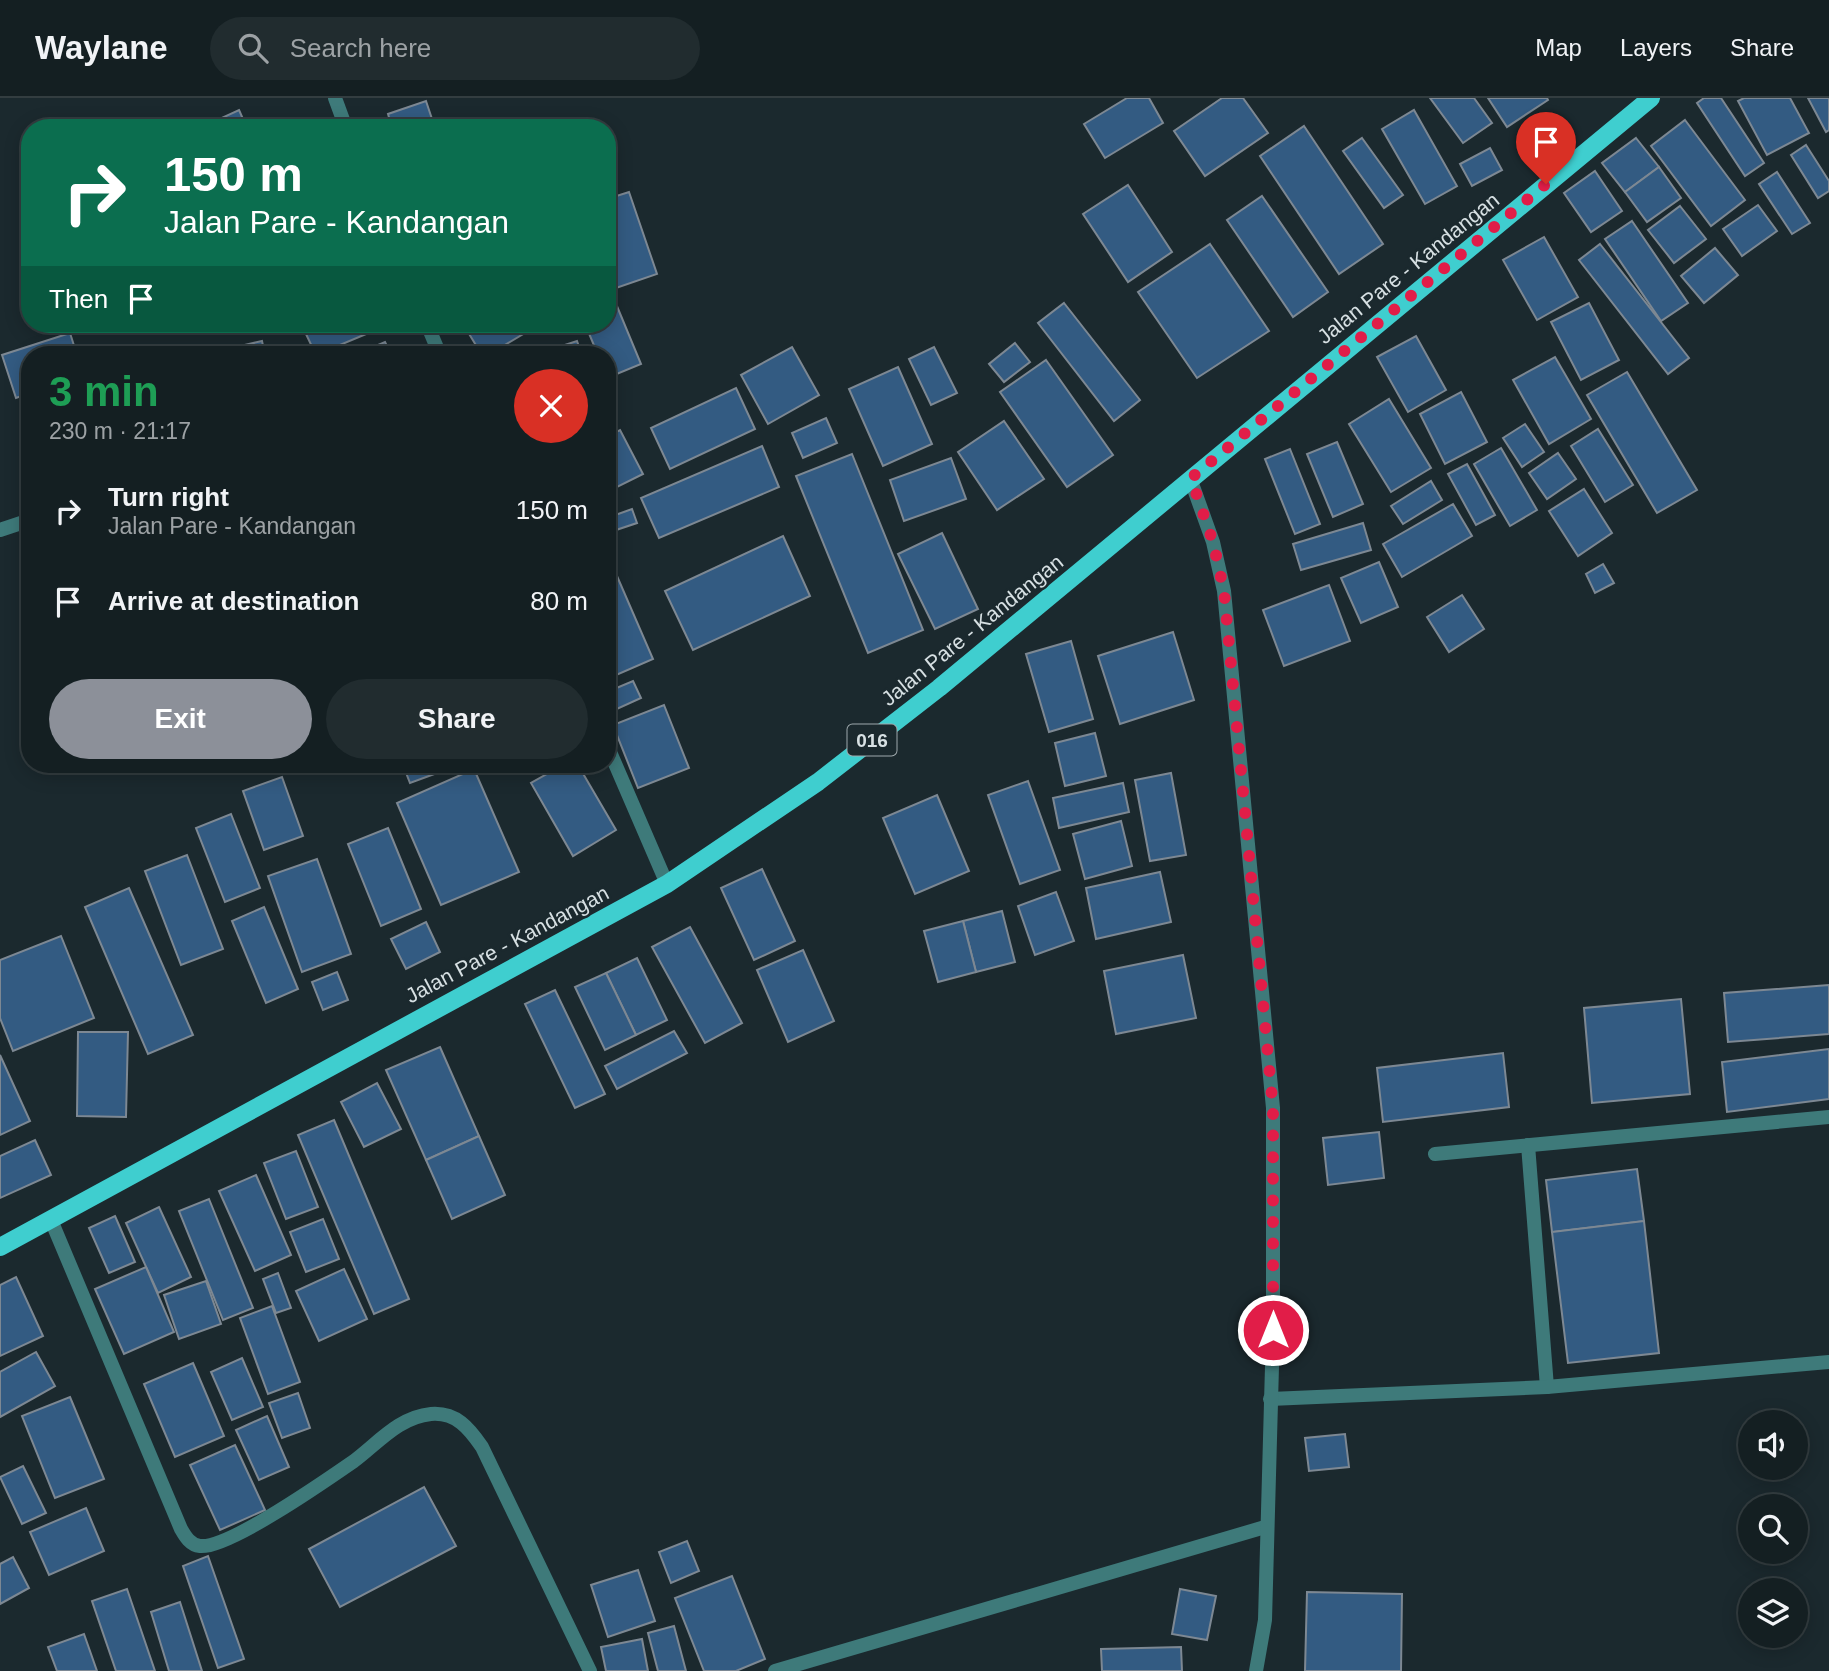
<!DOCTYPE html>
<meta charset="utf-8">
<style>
body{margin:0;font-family:Arial,sans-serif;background:#212c2f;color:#f1f3f6;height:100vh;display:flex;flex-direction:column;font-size:26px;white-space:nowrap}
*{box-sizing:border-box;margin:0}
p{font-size:23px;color:#9da2a5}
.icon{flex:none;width:38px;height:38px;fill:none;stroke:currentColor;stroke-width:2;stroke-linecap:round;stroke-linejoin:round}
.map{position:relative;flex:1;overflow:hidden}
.side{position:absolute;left:21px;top:248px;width:595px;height:427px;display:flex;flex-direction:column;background:#141f22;border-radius:28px;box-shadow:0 4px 18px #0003,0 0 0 2px #333d40}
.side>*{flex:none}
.hud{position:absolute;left:21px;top:21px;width:595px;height:214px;border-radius:28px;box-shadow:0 4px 18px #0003,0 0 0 2px #333d40;background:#0b6e4f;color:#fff;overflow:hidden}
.fabs{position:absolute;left:1738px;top:1312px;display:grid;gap:14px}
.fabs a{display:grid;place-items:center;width:70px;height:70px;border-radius:50%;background:#141f22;box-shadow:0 4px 18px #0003,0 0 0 2px #333d40;font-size:35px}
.pin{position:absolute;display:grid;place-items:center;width:60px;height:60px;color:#fff;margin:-72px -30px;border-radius:50% 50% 50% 0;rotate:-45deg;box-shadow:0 0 7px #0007}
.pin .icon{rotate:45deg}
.me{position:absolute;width:77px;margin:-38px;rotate:0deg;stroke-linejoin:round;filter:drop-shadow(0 0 5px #0008)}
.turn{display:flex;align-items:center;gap:24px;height:147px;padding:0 28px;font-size:32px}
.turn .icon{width:91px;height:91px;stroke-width:2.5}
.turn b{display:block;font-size:49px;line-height:60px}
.then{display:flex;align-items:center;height:66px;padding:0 28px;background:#0003;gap:14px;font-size:26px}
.round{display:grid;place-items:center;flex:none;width:74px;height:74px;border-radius:37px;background:#212c2f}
.headline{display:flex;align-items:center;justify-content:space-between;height:119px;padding:0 28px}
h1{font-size:42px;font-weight:700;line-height:52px;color:#1e9e55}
.button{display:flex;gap:14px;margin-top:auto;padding:14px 28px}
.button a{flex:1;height:80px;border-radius:42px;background:#8c9099;color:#fff;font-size:28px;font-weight:700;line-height:80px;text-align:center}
.button a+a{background:#212c2f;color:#f1f3f6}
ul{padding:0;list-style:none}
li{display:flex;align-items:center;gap:21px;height:91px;padding:0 28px}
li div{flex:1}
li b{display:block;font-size:26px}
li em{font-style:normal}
header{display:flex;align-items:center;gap:42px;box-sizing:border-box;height:98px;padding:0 35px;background:#141f22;border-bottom:2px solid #333d40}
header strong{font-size:33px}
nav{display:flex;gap:38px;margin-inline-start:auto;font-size:24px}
.search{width:490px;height:63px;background:#212c2f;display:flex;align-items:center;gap:18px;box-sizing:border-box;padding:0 24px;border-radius:38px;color:#9da2a5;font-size:26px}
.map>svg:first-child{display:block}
</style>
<header>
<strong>Waylane</strong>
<div class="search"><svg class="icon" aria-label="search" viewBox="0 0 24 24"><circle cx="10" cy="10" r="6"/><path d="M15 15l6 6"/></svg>Search here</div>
<nav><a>Map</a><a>Layers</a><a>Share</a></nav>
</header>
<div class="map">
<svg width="1829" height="1573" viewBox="0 0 1829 1573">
<rect width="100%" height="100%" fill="#1b292e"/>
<!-- building -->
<g fill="#335b82" stroke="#7d8893" stroke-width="2">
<polygon points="1127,0 1149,0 1163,25 1105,60 1084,26"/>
<polygon points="1222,0 1243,0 1268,35 1205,78 1174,33"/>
<polygon points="1430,0 1474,0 1492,25 1463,45"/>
<polygon points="1488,0 1547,0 1548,2 1507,29"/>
<polygon points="1704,0 1721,0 1764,65 1745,78 1697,5"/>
<polygon points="1744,0 1790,0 1809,35 1767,57 1738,3"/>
<polygon points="1808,0 1829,0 1829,32 1826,34"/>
<polygon points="426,3 435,30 392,30 388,16"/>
<polygon points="239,12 247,30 200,30"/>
<polygon points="1414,12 1457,88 1425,106 1382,31"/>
<polygon points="1685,22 1745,102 1711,128 1651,48"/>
<polygon points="1304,28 1383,146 1339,176 1260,58"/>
<polygon points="1362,40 1403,97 1384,110 1343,53"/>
<polygon points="1636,40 1659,69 1625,94 1602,65"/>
<polygon points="1806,47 1829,83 1829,93 1818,100 1791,57"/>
<polygon points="1490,50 1502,72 1472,88 1460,66"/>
<polygon points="1659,69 1681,100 1647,124 1625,94"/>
<polygon points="1595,73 1622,113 1591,134 1564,95"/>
<polygon points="1777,74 1810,125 1792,136 1759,86"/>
<polygon points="1128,87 1172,154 1128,184 1083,116"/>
<polygon points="629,94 657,176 616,190 607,166 607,101"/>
<polygon points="1262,98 1328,194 1293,219 1227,122"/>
<polygon points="1758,107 1777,133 1742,158 1723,131"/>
<polygon points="1680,108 1706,141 1674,165 1648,132"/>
<polygon points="1632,123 1688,205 1661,223 1605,141"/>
<polygon points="1544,139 1578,199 1537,222 1503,162"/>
<polygon points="1210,146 1269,233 1197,280 1138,194"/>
<polygon points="1600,146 1689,260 1668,276 1579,162"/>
<polygon points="1715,150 1738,177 1704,205 1681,178"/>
<polygon points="614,201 641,266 607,280 607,257 598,257 585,226 607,226 607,204"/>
<polygon points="1064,205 1140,302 1114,323 1038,225"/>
<polygon points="1589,205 1619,262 1581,282 1551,224"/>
<polygon points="324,226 381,226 383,229 316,257 305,234"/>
<polygon points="463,226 540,226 488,257 482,257"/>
<polygon points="70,235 77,257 30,257 30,295 16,300 2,257"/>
<polygon points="1416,238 1446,292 1408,314 1377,259"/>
<polygon points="262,243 265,257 238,257 236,249"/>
<polygon points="577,243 582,257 534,257"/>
<polygon points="385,244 391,257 354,257"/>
<polygon points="1015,245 1030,264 1004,284 989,266"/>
<polygon points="792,249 819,297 768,326 741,277"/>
<polygon points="934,249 957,295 931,307 909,261"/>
<polygon points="1555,259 1591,321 1549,346 1513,282"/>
<polygon points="1046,262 1113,357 1067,389 1000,294"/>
<polygon points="898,269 932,346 883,368 849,291"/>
<polygon points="1627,274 1697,392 1657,415 1587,297"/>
<polygon points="736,290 755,331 670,371 651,330"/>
<polygon points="1461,294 1487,344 1445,366 1420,316"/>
<polygon points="1389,301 1431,370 1391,394 1349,326"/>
<polygon points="826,320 837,345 803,360 792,335"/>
<polygon points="1004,323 1044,381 997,412 958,354"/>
<polygon points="1525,326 1544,354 1522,369 1503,340"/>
<polygon points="1598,331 1633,387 1605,404 1571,348"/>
<polygon points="620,332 643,376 607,394 607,339"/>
<polygon points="1337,344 1363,406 1333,419 1307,356"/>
<polygon points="762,348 779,389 659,440 641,400"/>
<polygon points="1501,350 1537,412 1510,428 1474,366"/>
<polygon points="1290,351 1320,426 1295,436 1265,361"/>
<polygon points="1558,355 1576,381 1547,401 1529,375"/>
<polygon points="852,356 923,532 868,555 796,378"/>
<polygon points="951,360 966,401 904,423 890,382"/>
<polygon points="1467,366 1495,417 1476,427 1448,376"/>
<polygon points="1431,383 1442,402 1403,426 1391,408"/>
<polygon points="1584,391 1612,435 1578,458 1549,413"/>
<polygon points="1453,406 1472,438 1402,479 1383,446"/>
<polygon points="632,411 637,425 607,435 607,420"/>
<polygon points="1363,425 1371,452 1301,472 1293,446"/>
<polygon points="942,435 978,511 935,531 898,456"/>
<polygon points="783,438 810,498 693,552 665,493"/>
<polygon points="607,455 653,561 607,581"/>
<polygon points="1379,464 1398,509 1361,525 1341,480"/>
<polygon points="1603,466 1614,485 1595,495 1586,476"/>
<polygon points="1329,487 1350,543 1284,568 1263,512"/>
<polygon points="1462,497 1484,531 1449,554 1427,519"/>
<polygon points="1173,534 1194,602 1120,626 1098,558"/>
<polygon points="1071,543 1093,621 1049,634 1026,556"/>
<polygon points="633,583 641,600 608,615 607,594"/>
<polygon points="664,607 689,670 638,690 613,627"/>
<polygon points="1095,635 1106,678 1065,688 1055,645"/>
<polygon points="403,667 459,667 410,685"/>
<polygon points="563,667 578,667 616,732 573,758 531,685"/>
<polygon points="474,671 519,774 441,807 397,705"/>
<polygon points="1171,675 1186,757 1150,763 1135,682"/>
<polygon points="282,679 303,738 264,752 243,693"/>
<polygon points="1028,683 1060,772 1020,786 988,697"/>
<polygon points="1123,685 1129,714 1059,730 1053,700"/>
<polygon points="937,697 969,773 915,796 883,720"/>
<polygon points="231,716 260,790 225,804 196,730"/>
<polygon points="1121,723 1132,768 1085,781 1073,736"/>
<polygon points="388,730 421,811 381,828 348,746"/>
<polygon points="187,757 223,851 181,867 145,773"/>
<polygon points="317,761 351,856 302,874 268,778"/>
<polygon points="762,771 795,843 754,862 721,790"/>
<polygon points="1160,774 1171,824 1096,841 1086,790"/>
<polygon points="129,790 193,937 148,956 85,809"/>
<polygon points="1056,794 1074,843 1035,857 1018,808"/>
<polygon points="264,809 298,891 266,905 232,823"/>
<polygon points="1002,813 1015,864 976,874 963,823"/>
<polygon points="963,823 976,874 938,884 924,833"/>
<polygon points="426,824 440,854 406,871 391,841"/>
<polygon points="690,829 742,925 705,945 652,849"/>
<polygon points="61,838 94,920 13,953 0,920 0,862"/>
<polygon points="803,852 834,923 788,944 757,872"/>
<polygon points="1183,857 1196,920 1116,936 1104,873"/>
<polygon points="637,860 667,922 636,937 606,875"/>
<polygon points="337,874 348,902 323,912 312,884"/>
<polygon points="606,875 636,937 605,952 575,889"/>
<polygon points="1829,887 1829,936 1728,944 1724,895"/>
<polygon points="555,892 605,996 575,1010 525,906"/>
<polygon points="1681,901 1690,996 1592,1005 1584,910"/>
<polygon points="674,933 687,955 617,991 605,968"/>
<polygon points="78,934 128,934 126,1019 77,1018"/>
<polygon points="440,949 479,1038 426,1062 386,972"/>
<polygon points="1829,951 1829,1001 1727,1014 1722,964"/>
<polygon points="1503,955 1509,1009 1383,1024 1377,970"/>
<polygon points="0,957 30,1023 0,1037"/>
<polygon points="377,985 401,1031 364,1049 341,1004"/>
<polygon points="334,1022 409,1201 374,1216 298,1037"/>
<polygon points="1379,1034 1384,1080 1328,1087 1323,1040"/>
<polygon points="479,1038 505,1097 452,1121 426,1062"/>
<polygon points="35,1042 51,1077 0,1100 0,1058"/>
<polygon points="296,1053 318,1109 286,1121 264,1065"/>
<polygon points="1637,1071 1644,1123 1552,1134 1546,1082"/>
<polygon points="256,1077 291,1157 255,1173 219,1093"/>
<polygon points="209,1101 253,1210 223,1222 179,1113"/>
<polygon points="159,1109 191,1179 158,1195 126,1125"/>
<polygon points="115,1118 135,1164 109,1175 89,1130"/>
<polygon points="323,1121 339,1161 306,1174 290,1134"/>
<polygon points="1644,1123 1659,1255 1568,1265 1552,1134"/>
<polygon points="146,1169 174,1234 124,1256 95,1191"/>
<polygon points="344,1171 367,1221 319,1243 296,1193"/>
<polygon points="278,1175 291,1210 276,1215 263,1181"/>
<polygon points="16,1179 43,1238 0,1258 0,1187"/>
<polygon points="206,1183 221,1226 179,1241 164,1197"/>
<polygon points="272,1208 300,1284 268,1296 240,1220"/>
<polygon points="36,1254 55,1288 0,1319 0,1274"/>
<polygon points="242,1260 263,1309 232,1322 211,1274"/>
<polygon points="193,1265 224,1338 175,1359 144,1286"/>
<polygon points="298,1295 310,1330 282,1340 269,1305"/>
<polygon points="70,1299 104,1381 55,1400 22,1318"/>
<polygon points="267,1318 289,1369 259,1382 236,1332"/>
<polygon points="1345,1336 1349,1369 1309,1373 1305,1340"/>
<polygon points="235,1347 265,1412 220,1432 190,1367"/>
<polygon points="23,1368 46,1415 22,1426 0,1379"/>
<polygon points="424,1389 456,1448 340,1509 309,1451"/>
<polygon points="86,1410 104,1453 49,1477 30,1434"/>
<polygon points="687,1443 699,1473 671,1485 659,1454"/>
<polygon points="208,1458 244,1561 218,1570 183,1468"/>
<polygon points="13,1459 29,1490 0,1506 0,1466"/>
<polygon points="638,1472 655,1523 608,1539 591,1487"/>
<polygon points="732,1478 765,1561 736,1573 704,1573 675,1500"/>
<polygon points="127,1491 155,1573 116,1573 92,1503"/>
<polygon points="1180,1491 1216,1498 1207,1542 1172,1536"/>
<polygon points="1307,1494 1402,1496 1401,1573 1305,1573"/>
<polygon points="180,1504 202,1573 169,1573 151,1514"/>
<polygon points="674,1528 686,1573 658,1573 648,1535"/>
<polygon points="84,1536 97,1573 57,1573 48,1549"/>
<polygon points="642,1541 648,1573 606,1573 601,1549"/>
<polygon points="1181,1549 1182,1573 1102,1573 1101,1551"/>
</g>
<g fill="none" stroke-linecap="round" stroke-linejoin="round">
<!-- service -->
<g stroke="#3e7a7a" stroke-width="14">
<polyline points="1528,1047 1547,1289"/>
<polyline points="1435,1056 1829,1019"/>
<polyline points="1270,1301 1547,1289 1829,1264"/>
</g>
<!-- minor -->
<g stroke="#3e7a7a" stroke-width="14">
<polyline points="335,0 346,30"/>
<polyline points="427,226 440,257"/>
<polyline points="0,432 30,422"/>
<polyline points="607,647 667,786"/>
<path d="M 51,1122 L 181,1431 C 185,1438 190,1447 200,1448 C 228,1451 328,1381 354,1363 C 378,1345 399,1319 431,1316 C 456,1314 469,1330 482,1349 L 590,1573"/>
<polyline points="775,1573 1265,1429"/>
</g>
<!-- tertiary -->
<polyline stroke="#3e7a7a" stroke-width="14" points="1190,380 1213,444 1224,493 1273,1010 1273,1232 1265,1522 1256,1573"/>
<!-- primary -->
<polyline stroke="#3fcecf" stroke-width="18" points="0,1149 667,786 818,684 939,590 1651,0"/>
</g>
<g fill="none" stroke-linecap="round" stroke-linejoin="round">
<!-- route -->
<polyline stroke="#e11d48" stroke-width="12" stroke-dasharray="0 21.6" points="1273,1232 1273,1010 1224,493 1213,444 1191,380 1546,86"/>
</g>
<g text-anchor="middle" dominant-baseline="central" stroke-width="5" stroke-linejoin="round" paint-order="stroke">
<!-- shield labels -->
<rect fill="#1b292e" stroke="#9fa9ad" stroke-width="2" x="847.5" y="626.5" width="49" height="31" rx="5"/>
<g font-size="19" font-weight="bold" fill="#d7e0e3">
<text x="872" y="642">016</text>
</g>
<!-- street labels -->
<g font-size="21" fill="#d7e0e3" stroke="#1b292e">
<text transform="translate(1408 170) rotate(-39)">Jalan Pare - Kandangan</text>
<text transform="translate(972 532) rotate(-39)">Jalan Pare - Kandangan</text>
<text transform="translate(507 846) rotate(-28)">Jalan Pare - Kandangan</text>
</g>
</g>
</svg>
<div class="fabs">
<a><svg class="icon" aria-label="sound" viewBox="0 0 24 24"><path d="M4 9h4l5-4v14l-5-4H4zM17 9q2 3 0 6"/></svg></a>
<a><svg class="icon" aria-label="search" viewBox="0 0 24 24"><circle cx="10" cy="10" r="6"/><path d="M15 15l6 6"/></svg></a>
<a><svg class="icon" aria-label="layers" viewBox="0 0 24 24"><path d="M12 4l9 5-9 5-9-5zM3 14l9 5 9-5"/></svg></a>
</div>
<div class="pin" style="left:1546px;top:86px;background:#d93025"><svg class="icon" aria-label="arrive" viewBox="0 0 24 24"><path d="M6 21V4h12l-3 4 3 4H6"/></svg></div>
<svg class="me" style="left:1273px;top:1232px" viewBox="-20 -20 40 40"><circle r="17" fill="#e11d48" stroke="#fff" stroke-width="3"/><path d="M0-11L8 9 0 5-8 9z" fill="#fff"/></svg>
<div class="hud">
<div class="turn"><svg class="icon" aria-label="right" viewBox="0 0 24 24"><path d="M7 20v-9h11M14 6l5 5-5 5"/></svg><div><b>150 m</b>Jalan Pare - Kandangan</div></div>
<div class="then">Then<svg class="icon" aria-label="arrive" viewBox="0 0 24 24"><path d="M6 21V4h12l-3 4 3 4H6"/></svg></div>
</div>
<section class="side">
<div class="headline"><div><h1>3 min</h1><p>230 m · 21:17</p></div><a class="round" style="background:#d93025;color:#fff"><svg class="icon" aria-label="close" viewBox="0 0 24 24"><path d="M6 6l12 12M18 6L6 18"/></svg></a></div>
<ul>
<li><svg class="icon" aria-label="right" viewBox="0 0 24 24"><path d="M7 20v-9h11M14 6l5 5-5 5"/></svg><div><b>Turn right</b><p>Jalan Pare - Kandangan</p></div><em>150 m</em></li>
<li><svg class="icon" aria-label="arrive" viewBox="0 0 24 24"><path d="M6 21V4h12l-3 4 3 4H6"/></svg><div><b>Arrive at destination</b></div><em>80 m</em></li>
</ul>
<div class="button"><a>Exit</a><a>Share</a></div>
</section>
</div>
